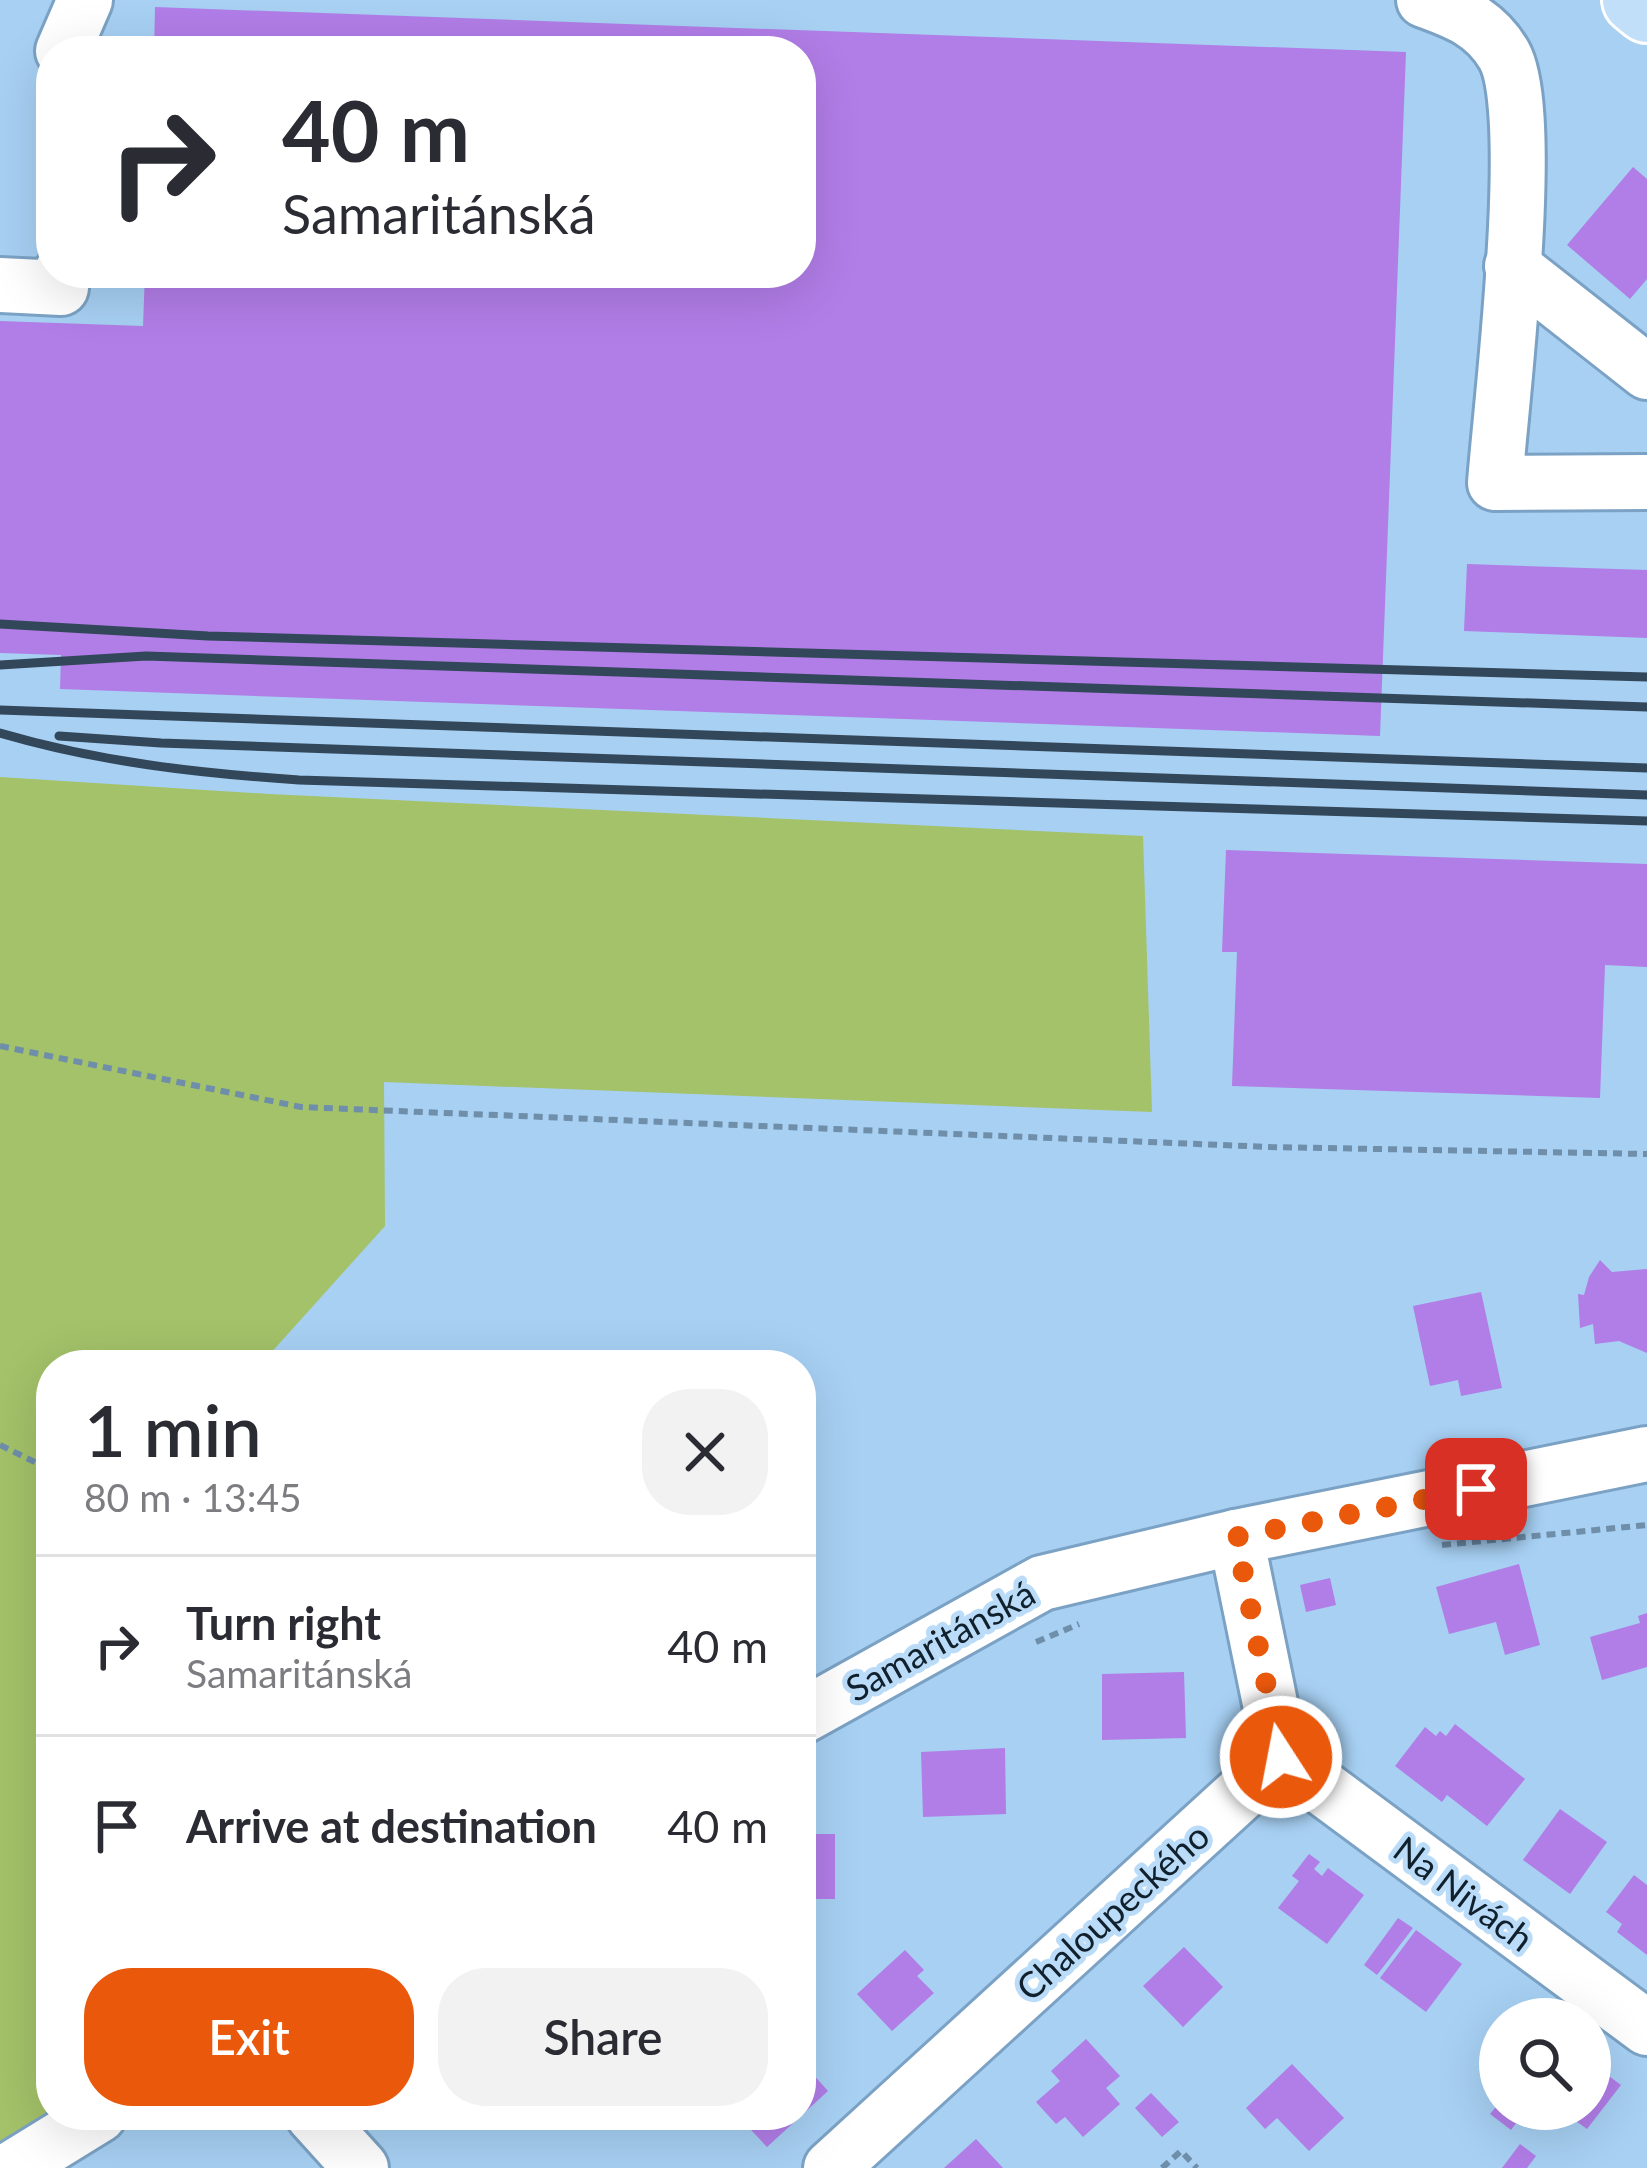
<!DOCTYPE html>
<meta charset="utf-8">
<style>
body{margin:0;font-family:Lato,sans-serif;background:#f2f2f3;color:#2b2b33;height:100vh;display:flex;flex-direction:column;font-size:45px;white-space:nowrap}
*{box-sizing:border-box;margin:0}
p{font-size:39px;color:#7c7c81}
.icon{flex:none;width:66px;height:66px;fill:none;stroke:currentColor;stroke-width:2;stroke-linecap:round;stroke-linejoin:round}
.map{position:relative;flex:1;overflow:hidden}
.drawer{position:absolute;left:36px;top:1350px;width:780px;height:780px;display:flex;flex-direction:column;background:#fff;border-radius:48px;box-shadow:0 12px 48px #0002}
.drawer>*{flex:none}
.top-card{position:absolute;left:36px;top:36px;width:780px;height:252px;border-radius:48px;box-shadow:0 12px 48px #0002;background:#fff;color:#2b2b33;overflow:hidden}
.buttons{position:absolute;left:1479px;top:1998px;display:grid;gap:24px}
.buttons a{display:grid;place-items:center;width:132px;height:132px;border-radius:50%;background:#fff;box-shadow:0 12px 48px #0002;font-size:60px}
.pin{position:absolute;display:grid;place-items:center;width:102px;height:102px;color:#fff;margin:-51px;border-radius:24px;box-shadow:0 6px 18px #0006}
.me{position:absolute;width:132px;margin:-66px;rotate:349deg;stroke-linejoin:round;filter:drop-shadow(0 0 9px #0008)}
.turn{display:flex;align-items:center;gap:42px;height:252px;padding:0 48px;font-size:54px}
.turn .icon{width:156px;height:156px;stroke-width:2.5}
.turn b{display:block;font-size:84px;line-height:102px}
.round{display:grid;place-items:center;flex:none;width:126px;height:126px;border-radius:48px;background:#f2f2f3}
.summary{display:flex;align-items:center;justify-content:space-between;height:204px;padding:0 48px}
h1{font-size:72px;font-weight:600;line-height:90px}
.action{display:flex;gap:24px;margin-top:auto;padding:24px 48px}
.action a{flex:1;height:138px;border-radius:48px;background:#ea580c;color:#fff;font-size:48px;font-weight:600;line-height:138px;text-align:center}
.action a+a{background:#f2f2f3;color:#2b2b33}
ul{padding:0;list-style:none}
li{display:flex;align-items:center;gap:36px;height:180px;padding:0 48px;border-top:3px solid #e1e1e2}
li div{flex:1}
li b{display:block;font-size:45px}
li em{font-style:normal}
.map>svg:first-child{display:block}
</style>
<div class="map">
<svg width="1647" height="2168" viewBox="0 0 1647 2168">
<rect width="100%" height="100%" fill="#a7d0f3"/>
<!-- green -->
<polygon fill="#a3c269" points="0,777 269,794 1143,836 1152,1112 384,1082 385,1226 260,1365 51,1365 51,2115 0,2144"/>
<!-- building -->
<g fill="#b17de7">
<polygon points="155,7 1406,52 1380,736 60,689 61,655 0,653 0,321 143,326 145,273 801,273 801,51 154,51"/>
<polygon points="1633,167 1647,179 1647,279 1630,299 1567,245"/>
<polygon points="1467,564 1647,570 1647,638 1464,631"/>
<polygon points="1226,850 1647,864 1647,967 1605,965 1600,1098 1232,1086 1237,952 1222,952"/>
<polygon points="1600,1260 1612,1272 1647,1269 1647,1353 1619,1341 1595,1344 1593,1324 1580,1328 1578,1294 1584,1295 1589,1277"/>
<polygon points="1481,1292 1502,1388 1461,1396 1458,1380 1430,1386 1413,1306"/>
<polygon points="280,1357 386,1361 386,1365 280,1365"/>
<polygon points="1519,1564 1540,1645 1505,1655 1496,1622 1449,1634 1436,1587"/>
<polygon points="1330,1578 1336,1605 1306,1612 1300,1585"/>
<polygon points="1647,1613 1647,1667 1602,1680 1590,1637 1640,1623 1638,1616"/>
<polygon points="1184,1672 1186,1738 1102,1740 1102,1674"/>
<polygon points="1455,1724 1525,1779 1487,1826 1447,1795 1442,1802 1395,1766 1425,1727 1436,1736 1440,1731 1446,1736"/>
<polygon points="1005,1748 1006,1814 923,1817 921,1752"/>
<polygon points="1560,1809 1607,1842 1570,1894 1523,1860"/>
<rect x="801" y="1834" width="34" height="65"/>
<polygon points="1309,1854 1320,1862 1314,1869 1322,1876 1328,1868 1364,1895 1327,1944 1278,1908 1299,1881 1292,1876"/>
<polygon points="1634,1875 1647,1885 1647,1955 1617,1932 1622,1924 1606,1912"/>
<polygon points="1398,1918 1413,1928 1377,1975 1364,1965"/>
<polygon points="1416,1930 1462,1964 1426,2012 1380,1978"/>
<polygon points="1184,1947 1223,1987 1183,2027 1143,1986"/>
<polygon points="905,1950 924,1970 917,1976 934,1993 892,2031 857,1994"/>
<polygon points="1086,2039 1120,2076 1106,2088 1120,2104 1083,2137 1065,2117 1056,2124 1036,2102 1060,2081 1051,2071"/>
<polygon points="801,2061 828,2091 767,2147 737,2115 801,2115"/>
<polygon points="1590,2062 1621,2085 1587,2129 1559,2109 1590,2109"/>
<polygon points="1292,2064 1344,2118 1309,2151 1277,2118 1265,2129 1246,2108"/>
<polygon points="1151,2093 1179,2122 1162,2137 1135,2108"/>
<polygon points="1500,2102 1500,2109 1527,2109 1511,2130 1490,2114"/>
<polygon points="976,2139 1003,2168 944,2168"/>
<polygon points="1520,2144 1536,2156 1527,2168 1502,2168"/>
</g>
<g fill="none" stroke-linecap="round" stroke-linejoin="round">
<defs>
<g id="minor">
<path d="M 1424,0 C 1457,12 1485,22 1504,55 C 1537,113 1501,404 1495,483 L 1647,482"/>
<polyline points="63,51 85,0"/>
<polyline points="1512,266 1647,372"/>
<polyline points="0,285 61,288 61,273"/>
<polyline points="801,1717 1042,1583 1236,1537 1647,1454"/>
<polyline points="1281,1757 1647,2028"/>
<polyline points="313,2115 361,2168"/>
<polyline points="13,2168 99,2115"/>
<polyline points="831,2168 1281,1757 1236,1537"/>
</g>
<polyline id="major" points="1636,0 1647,9"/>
</defs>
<!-- minor casing -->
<use href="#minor" stroke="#7ba2c4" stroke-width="60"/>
<!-- major casing -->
<use href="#major" stroke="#fff" stroke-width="72"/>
<!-- path -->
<g stroke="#6f8ea9" stroke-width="6" stroke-dasharray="9 6" stroke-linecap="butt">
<polyline points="0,1046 301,1107 1270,1147 1647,1154"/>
<polyline points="0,1445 51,1470"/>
<polyline points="1442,1545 1647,1525"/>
<polyline points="1036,1642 1079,1624"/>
<polyline points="1162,2168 1181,2151 1197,2168"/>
</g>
<!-- minor -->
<use href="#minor" stroke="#fff" stroke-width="54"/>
<!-- major -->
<use href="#major" stroke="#c2dff9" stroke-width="66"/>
<!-- rail -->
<g stroke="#324759" stroke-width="9">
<polyline points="0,624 208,636 1647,677"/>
<polyline points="0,665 146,656 1647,707"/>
<polyline points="0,710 1647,768"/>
<path d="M 0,733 C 99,762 196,773 299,780 L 1647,821"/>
<polyline points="59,736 161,743 1647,795"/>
</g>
</g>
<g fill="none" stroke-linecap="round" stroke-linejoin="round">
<!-- route -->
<polyline stroke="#ea580c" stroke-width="21" stroke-dasharray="0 37.8" points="1281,1757 1236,1537 1476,1489"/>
</g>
<g text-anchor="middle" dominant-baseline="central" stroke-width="10" stroke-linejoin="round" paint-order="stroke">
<!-- street labels -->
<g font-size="36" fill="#10202d" stroke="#bbdcf8">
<text transform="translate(940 1640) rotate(-29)">Samaritánská</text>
<text transform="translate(1464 1893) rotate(37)">Na Nivách</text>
<text transform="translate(1112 1911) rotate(-42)">Chaloupeckého</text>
</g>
</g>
</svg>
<div class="buttons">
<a><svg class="icon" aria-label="search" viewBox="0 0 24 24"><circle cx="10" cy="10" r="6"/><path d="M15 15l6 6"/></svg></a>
</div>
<div class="pin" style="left:1476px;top:1489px;background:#d93025"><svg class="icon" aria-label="arrive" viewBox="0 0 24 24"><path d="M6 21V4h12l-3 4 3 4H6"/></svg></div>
<svg class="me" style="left:1281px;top:1757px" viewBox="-20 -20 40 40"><circle r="17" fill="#ea580c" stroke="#fff" stroke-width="3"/><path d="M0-11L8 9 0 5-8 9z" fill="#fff"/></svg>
<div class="top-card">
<div class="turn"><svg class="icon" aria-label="right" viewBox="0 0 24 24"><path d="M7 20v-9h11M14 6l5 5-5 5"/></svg><div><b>40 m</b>Samaritánská</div></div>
</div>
<section class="drawer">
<div class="summary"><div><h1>1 min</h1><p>80 m · 13:45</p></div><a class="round"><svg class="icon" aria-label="close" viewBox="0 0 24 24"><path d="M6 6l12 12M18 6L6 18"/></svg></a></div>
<ul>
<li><svg class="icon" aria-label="right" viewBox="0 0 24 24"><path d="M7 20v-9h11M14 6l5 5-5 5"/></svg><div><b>Turn right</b><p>Samaritánská</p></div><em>40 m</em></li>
<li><svg class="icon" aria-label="arrive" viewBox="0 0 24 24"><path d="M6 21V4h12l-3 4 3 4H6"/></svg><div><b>Arrive at destination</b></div><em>40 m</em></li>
</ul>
<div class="action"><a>Exit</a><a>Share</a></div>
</section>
</div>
